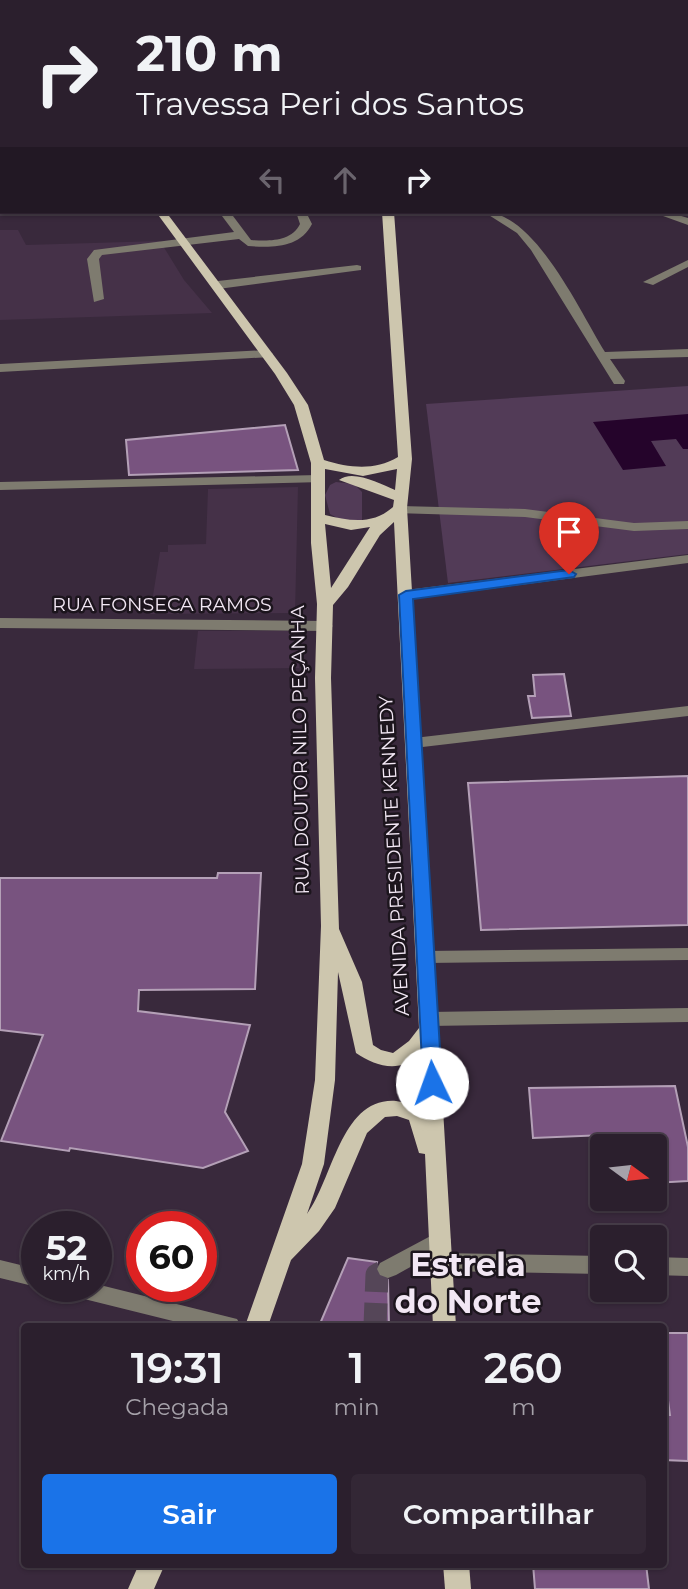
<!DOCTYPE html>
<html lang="pt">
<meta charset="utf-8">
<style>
body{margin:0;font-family:Montserrat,sans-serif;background:#332735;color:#f1f3f6;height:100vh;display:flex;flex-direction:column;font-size:26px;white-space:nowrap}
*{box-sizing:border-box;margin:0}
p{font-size:23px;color:#a6a2aa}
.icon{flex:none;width:38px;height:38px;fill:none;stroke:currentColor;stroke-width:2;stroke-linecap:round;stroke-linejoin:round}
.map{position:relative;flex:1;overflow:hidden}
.panel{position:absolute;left:21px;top:1323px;width:646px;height:245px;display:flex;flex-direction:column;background:#2b1f2d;border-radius:7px;box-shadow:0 2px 5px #0004,0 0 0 2px #473d49}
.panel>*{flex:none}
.guide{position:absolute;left:0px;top:0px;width:690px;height:214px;box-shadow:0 2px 5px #0004,0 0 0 2px #473d49;background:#2b1f2d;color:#f1f3f6;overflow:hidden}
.needle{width:46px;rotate:105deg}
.controls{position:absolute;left:590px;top:1134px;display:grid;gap:14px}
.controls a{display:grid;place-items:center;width:77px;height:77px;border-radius:7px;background:#2b1f2d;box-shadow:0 2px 5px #0004,0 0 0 2px #473d49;font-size:35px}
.speed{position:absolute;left:21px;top:1211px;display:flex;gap:14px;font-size:35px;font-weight:700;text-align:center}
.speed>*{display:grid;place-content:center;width:91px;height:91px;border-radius:50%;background:#2b1f2d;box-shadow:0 2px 5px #0004,0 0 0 2px #473d49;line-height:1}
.speed small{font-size:18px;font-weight:400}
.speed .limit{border:10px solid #d22;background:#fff;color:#111}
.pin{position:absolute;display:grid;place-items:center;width:60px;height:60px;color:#fff;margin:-72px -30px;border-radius:50% 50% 50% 0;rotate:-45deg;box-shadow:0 0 7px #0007}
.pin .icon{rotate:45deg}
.me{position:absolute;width:77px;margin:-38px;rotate:357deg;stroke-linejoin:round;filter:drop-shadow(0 0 5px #0008)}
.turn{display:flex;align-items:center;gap:24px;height:147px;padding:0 21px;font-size:32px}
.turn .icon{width:91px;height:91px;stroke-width:2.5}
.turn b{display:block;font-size:49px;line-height:60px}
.lanes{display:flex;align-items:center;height:66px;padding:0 21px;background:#0003;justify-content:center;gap:35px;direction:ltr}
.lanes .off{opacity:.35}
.eta{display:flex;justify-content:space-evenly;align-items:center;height:119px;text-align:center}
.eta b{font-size:42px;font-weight:600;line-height:49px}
.primary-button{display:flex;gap:14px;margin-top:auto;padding:14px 21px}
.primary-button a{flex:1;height:80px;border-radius:7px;background:#1a73e8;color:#fff;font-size:28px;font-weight:600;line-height:80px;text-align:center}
.primary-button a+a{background:#332735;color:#f1f3f6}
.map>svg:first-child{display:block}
</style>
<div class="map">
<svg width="688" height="1589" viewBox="0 0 688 1589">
<rect width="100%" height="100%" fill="#39293c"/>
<!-- built -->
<g fill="#453148">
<polygon points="0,230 18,230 26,245 160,241 184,280 212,313 0,320"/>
<polygon points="298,487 295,613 150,614 160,552 168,552 168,545 206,544 208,489"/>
<polygon points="198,631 300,631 299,668 194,669"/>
</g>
<!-- green -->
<g fill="#523b57">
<polygon points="688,386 688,554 448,583 426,404"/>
<polygon points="336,482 354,484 362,492 362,522 339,519 330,514 325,495 330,485"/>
</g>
<!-- water -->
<polygon fill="#25042b" points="688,414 688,449 683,449 676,439 651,441 666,466 623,470 593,422"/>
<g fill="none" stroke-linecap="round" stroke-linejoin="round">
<!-- river -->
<polygon fill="#25042b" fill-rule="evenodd" points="597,0 619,0 596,2"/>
</g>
<!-- building -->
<g fill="#78537f" stroke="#b4a0b7" stroke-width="2">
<polygon points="285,425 298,470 129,475 126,440"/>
<polygon points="564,674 571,716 532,718 528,696 535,696 533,675"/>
<polygon points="688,776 688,925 481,930 468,783"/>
<polygon points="218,873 261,873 255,989 139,990 138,1011 250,1025 225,1112 248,1151 203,1168 70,1148 69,1151 1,1141 43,1035 0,1030 0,878 217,878"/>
<polygon points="675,1086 688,1147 688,1181 654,1183 654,1146 631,1146 629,1134 533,1138 529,1088"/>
<polygon points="348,1258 377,1262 375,1270 378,1276 388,1280 389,1326 319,1326"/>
<polygon points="663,1333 688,1333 688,1461 663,1460 663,1415 670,1415 663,1364"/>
<polygon points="533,1564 646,1564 649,1589 535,1589"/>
</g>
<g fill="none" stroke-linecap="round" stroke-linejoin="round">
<!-- minor-tunnel -->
<polyline stroke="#554658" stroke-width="23" stroke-dasharray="23 11" stroke-linecap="butt" points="375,1326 377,1275 388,1269"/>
<!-- minor -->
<g fill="#7e7b6f" fill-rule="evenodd">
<polygon points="78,0 154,0 76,2"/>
<polygon points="226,0 236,0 237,2 227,2"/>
<polygon points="474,0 511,0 513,2 475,2"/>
<rect x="667" y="0" width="8" height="2"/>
<rect x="0" y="2" width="2" height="6"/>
<rect x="0" y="73" width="2" height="6"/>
<rect x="0" y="168" width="2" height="6"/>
<path d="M 219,212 L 230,212 L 251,240 C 269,241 291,242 300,224 L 296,212 L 306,212 L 312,224 C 300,248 272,248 248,246 L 239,239 L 102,255 L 99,259 L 104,299 L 94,302 L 87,259 L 94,250 L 234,232 Z"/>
<path d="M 484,212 C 535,212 580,312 605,352 L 688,349 L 688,357 L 610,359 L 625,381 L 624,384 L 614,384 L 531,250 L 517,233 Z"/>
<polygon points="652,212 668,212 688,218 688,225"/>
<polygon points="688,260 688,267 653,285 643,282"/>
<polygon points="357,265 361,266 361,270 218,289 212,285 218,281"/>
<polygon points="267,350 273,354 271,357 0,372 0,364"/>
<polygon points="318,475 323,476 323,482 0,490 0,482"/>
<polygon points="400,506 525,509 634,523 688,521 688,529 634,531 525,517 395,513 393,510"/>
<polygon points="688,555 688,563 406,600 398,595 406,590"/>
<polygon points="0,618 325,621 333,626 325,631 0,628"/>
<polygon points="688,706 688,716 414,748 406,743 414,738"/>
<polygon points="688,948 688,960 426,963 419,962 416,957 419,952 426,951"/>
<polygon points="688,1008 688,1022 429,1026 422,1024 419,1019 422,1014 429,1012"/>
<polygon points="440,1231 448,1234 451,1240 448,1246 396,1275 388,1278 380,1275 377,1269 380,1263"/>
<polygon points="441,1253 602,1256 602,1274 441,1271 433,1268 430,1262 433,1256"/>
<polygon points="654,1257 688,1258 688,1276 654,1275"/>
<polygon points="0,1260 37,1269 37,1286 39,1286 37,1287 0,1278"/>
<polygon points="96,1284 229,1317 237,1319 241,1326 193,1326 68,1295 60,1292 57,1286 96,1286"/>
</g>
<!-- major -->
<g fill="#cdc6ae" fill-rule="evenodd">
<polygon points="193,0 201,0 192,2"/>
<rect x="371" y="0" width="8" height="2"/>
<path d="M 156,212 L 166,212 L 287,373 L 308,405 L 324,460 C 350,468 374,471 398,457 L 382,212 L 394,212 L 412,459 L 407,508 L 456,1326 L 433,1326 L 425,1154 L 419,1153 L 409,1120 L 397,1116 L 385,1117 L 367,1133 L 335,1208 L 319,1231 L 291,1260 L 268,1326 L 245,1326 L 302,1164 L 315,1080 L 321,926 L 315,678 L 317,604 L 311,543 L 311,463 L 294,405 L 275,374 ZM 325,469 L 363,476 L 397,469 L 395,490 C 380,484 353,469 339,480 L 394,500 L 393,507 C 373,525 350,521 325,515 ZM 394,522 L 419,1028 L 409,1041 L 393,1053 L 381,1050 L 373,1045 L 362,982 L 339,929 L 331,678 L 333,605 L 348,587 L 380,535 ZM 325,524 L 351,530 L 370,527 L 331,588 ZM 338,972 L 356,1053 C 376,1067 400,1073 420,1055 L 423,1109 C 414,1106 405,1102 396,1101 C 341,1097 333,1179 307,1214 L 324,1164 L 335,1080 Z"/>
<polygon points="139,1564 165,1564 154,1589 128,1589"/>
<polygon points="443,1564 469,1564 471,1589 445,1589"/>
</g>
</g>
<!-- route -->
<polygon fill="#1a73e8" stroke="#114b97" stroke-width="2" points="569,570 576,574 574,577 413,599 442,1083 432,1090 423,1083 399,595 406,591"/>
<g text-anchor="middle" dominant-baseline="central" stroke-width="5" stroke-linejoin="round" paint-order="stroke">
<!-- street labels -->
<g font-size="19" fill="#f2e7f4" stroke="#1c151d">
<text x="162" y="604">RUA FONSECA RAMOS</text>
<text transform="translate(300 750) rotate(-91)">RUA DOUTOR NILO PEÇANHA</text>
<text transform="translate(394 856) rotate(-93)">AVENIDA PRESIDENTE KENNEDY</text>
</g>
<!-- near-district labels -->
<g font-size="32" font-weight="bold" fill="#f2e7f4" stroke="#1c151d">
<text x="468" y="1264">Estrela<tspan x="468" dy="37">do Norte</tspan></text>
</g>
</g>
</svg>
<div class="controls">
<a><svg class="needle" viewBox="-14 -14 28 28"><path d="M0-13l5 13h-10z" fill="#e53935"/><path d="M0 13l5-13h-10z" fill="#a6a2aa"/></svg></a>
<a><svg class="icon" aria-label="search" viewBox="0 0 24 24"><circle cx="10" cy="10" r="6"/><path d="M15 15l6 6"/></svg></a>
</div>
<div class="speed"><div>52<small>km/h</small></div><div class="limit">60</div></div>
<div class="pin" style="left:569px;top:574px;background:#d93025"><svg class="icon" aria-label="arrive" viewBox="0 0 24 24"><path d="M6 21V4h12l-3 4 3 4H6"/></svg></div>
<svg class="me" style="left:432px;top:1083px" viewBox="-20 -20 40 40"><circle r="19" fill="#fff"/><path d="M0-13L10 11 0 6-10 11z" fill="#1a73e8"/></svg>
<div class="guide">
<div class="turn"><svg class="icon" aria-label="right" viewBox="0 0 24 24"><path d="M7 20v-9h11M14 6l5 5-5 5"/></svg><div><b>210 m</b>Travessa Peri dos Santos</div></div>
<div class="lanes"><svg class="icon off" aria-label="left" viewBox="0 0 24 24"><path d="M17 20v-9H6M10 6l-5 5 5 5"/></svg><svg class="icon off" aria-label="ahead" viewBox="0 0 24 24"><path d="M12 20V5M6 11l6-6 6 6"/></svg><svg class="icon" aria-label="right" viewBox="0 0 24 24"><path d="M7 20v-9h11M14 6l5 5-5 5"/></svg></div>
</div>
<section class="panel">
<div class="eta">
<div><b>19:31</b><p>Chegada</p></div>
<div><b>1</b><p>min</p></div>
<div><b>260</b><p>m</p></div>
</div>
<div class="primary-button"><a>Sair</a><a>Compartilhar</a></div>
</section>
</div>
